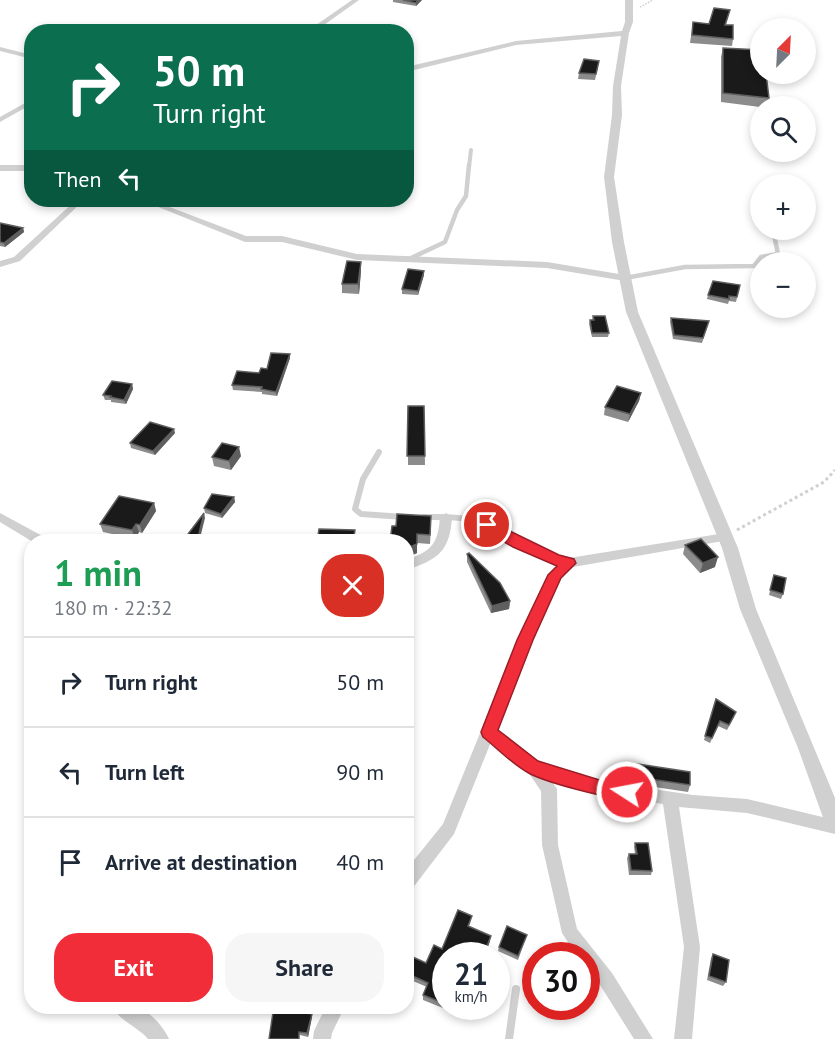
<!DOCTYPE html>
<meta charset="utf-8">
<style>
body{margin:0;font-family:"PT Sans",sans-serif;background:#f6f6f7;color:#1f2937;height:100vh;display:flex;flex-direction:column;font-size:22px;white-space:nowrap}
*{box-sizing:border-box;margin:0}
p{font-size:20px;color:#747a83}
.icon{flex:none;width:33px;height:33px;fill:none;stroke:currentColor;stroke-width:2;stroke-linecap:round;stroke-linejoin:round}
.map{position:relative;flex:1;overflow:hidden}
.side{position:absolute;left:24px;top:534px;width:390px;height:480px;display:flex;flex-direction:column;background:#fff;border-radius:24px;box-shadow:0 3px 9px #0003}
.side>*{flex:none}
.banner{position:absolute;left:24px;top:24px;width:390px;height:183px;border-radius:24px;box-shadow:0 3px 9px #0003;background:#0b6e4f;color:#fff;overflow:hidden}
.needle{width:39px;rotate:24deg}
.controls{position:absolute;left:750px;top:18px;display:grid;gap:12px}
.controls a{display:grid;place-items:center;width:66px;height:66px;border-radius:50%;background:#fff;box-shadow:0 3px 9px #0003;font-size:30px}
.speed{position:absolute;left:432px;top:942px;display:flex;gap:12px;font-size:30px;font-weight:700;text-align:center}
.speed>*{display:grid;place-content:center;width:78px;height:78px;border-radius:50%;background:#fff;box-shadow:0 3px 9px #0003;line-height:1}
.speed small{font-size:15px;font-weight:400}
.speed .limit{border:9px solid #d22;background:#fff;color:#111}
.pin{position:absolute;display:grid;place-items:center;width:51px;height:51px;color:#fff;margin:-26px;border:3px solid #fff;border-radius:50%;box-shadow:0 2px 6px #0007}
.me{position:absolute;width:66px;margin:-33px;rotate:281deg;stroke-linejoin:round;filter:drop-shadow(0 0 4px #0008)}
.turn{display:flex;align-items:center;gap:21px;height:126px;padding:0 30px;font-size:27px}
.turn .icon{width:78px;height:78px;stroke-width:2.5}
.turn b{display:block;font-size:42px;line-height:51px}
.then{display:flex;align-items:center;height:57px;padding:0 30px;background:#0003;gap:12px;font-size:22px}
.round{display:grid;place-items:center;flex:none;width:63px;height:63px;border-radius:24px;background:#f6f6f7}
.headline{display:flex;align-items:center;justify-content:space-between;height:102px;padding:0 30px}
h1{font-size:36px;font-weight:800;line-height:45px;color:#1e9e55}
.cta{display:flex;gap:12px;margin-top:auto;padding:12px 30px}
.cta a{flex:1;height:69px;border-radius:24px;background:#f12d3a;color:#fff;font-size:24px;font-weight:800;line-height:69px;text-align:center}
.cta a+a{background:#f6f6f7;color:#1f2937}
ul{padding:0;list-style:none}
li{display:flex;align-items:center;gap:18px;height:90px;padding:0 30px;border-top:2px solid #e0e1e3}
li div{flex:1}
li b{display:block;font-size:22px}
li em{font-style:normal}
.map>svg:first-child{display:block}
</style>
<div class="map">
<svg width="835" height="1039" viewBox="0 0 835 1039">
<rect width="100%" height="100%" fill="#fff"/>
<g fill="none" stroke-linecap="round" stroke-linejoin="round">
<!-- path-far1 -->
<polyline stroke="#d0d0d0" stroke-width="1.5" stroke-dasharray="1.5 1.5" stroke-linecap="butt" points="640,7 653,0"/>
<!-- path -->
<polyline stroke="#d0d0d0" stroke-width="3" stroke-dasharray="3 3" stroke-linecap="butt" points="737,530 824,482 835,470"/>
<!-- service-far3 -->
<g stroke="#d0d0d0" stroke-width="4">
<polyline points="186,26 184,28 203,32"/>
<polyline points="469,167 471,150"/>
</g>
<!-- service-far2 -->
<g stroke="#d0d0d0" stroke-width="4.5">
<polyline points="409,259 445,242 457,210 466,196 469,165"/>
<polyline points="625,278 685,267 754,266 761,257 778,254 773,230"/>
</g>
<!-- service-far1 -->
<g stroke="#d0d0d0" stroke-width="6">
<polyline points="379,452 363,479 355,509 361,514 404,517"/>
<path d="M 424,517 C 443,517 462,516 480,523 C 511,534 536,555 569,563"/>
</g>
<!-- service -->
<polyline stroke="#d0d0d0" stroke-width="8" points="509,1039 516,989"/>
<!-- minor -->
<g fill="#d0d0d0" fill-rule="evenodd">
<polygon points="352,0 359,0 314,32 306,32"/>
<polygon points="0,47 32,55 32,59 0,51"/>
<polygon points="32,99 32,104 0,122 0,117"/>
<polygon points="76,200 84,200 20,261 0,267 0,261 14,257"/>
<polygon points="141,200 151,200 246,236 282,236 357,254 547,262 625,275 630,278 625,281 547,268 357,260 282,242 245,242"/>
<polygon points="0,513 48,539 50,542 33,542 0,522"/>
<path d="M 446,513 L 452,517 C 450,551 438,560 406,570 L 406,560 C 432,551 438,544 440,517 Z"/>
<polygon points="725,533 729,534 731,537 729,540 573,567 560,578 532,640 496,729 537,762 606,782 693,795 747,799 835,820 835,834 747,813 679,807 700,947 692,1039 674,1039 684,947 663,804 606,796 550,779 557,789 558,845 577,929 612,973 653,1039 634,1039 600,985 586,968 586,956 577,956 562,933 542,845 541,791 528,772 491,742 454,834 412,889 406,891 406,870 443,824 518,640 549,575 565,560 569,558"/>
<path d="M 112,1006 C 120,1006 131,1005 138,1007 C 150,1012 164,1027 169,1039 L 148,1039 C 138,1027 118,1020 112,1006 Z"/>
<polygon points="326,1006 345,1006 332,1033 331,1039 313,1039 314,1031"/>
</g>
<!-- tertiary -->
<g fill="#d0d0d0" fill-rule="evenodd">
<polygon points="625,0 633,0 633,22 629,33 621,86 622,115 614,177 624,242 638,312 738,548 756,609 835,798 835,832 828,829 825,823 798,748 740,609 722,548 626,312 612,242 604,177 612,115 613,86 621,36 516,45 406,72 406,67 516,41 622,31 625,22"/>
<rect x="0" y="165" width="32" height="6"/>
</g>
</g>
<!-- wall -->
<g fill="#8c8c8c">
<polygon points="393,0 422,0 416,6 393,2"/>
<polygon points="730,10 726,25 733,39 732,46 690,43 693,22 709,24"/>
<polygon points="723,48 769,98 767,106 760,106 760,107 721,102 721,57"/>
<polygon points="598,67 595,80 578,79 579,73"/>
<polygon points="0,223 23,228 24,232 5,247 0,246"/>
<polygon points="361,271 359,294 342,293 342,284"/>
<polygon points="424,271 424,275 418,295 402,294 402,289"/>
<polygon points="740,285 736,302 729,301 728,304 707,299 708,295"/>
<polygon points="593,316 609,333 608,337 592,337 589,324 590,320 592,320"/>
<polygon points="671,318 708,325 702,343 673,339 670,322"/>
<polygon points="290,358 277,396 262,394 262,392 233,390 232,385"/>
<polygon points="132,384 133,389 126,404 111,402 111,400 105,400 103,395"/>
<polygon points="641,393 639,401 628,422 604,415 605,407"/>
<polygon points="408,406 424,406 425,465 408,465"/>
<polygon points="175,433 155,455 131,448 130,443"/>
<polygon points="241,456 231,470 214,466 212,457"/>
<polygon points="234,497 235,502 222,518 205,513 204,508"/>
<polygon points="154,503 156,511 142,533 139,532 135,539 103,532 100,524"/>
<polygon points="431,525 430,544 417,543 417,553 410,556 406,556 406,542"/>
<polygon points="685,545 715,567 700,573 683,554"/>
<polygon points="467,554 510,601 509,609 491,613 467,562"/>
<polygon points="774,575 783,594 781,599 769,595"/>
<polygon points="714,704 734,717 727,730 718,726 710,743 704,740"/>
<polygon points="631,763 690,785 688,792 628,783 629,770"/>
<polygon points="635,843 652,871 651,875 629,875 627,858 629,854 635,854 634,847"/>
<polygon points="471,921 469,926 490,941 485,955 473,950 446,956 446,1006 455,1006 453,1012 423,1000 423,995 427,987 406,978 406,954 426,963"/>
<polygon points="527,935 518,960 498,951 499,947"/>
<polygon points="713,954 726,982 723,986 707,980 711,958"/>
<polygon points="274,1006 287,1006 287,1010 312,1014 312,1017 308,1037 300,1035"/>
</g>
<!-- shaded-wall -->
<g fill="#5f5f5f">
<polygon points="418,0 422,0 416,6 416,3"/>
<polygon points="23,228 24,232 5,247 4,243"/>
<polygon points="361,262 361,271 359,294 358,284"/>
<polygon points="424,271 424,275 418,295 418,291"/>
<polygon points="290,354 290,358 277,396 276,392"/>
<polygon points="132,384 133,389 126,404 124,400"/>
<polygon points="641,393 639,401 628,422 630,414"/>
<polygon points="174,429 175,433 155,455 153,451"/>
<polygon points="239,447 241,456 231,470 229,461"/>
<polygon points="234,497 235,502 222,518 221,514"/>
<polygon points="154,503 156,511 142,533 140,525"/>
<polygon points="204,513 205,518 199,542 197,542"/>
<polygon points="136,524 139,532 135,539 132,530"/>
<polygon points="417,534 417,553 410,556 410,547"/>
<polygon points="718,557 715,567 700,573 703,563"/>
<polygon points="510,601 509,609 491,613 492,606"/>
<polygon points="491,936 490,941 485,955 485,951"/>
<polygon points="312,1014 312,1017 308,1037 307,1033"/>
</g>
<!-- building -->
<g fill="#1a1a1a" stroke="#5f5f5f" stroke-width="1.5">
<polygon points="403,0 418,0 416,3"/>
<polygon points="714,8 730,10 725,25 733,25 733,39 692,35 693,22 709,24"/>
<polygon points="723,48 760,50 760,74 766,74 769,98 723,93"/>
<polygon points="584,59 599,61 596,74 579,73"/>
<polygon points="0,223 23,228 4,243 0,242"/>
<polygon points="347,261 361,262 358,284 342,284"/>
<polygon points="408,269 424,271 418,291 402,289"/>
<polygon points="713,281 740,285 737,297 729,296 729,299 708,295"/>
<polygon points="593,316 605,316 609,333 592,333 590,320 594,320"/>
<polygon points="671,318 709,321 703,338 674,335"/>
<polygon points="271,353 290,354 276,392 261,389 262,387 232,385 237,371 259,373 261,368 267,369"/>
<polygon points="112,381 132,384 124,400 110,397 111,396 103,395"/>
<polygon points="617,386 641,393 630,414 605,407"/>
<polygon points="408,406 424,406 425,456 407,456"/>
<polygon points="150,422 174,429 153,451 130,443"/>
<polygon points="222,443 239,447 229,461 212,457"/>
<polygon points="212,494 234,497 221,514 204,508"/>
<polygon points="119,496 154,503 140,525 136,524 132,530 100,524"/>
<polygon points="204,513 197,542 182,542"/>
<polygon points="397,514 431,516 430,535 417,534 417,544 410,547 406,547 406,542 390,542 392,526 396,526"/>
<polygon points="319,529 355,530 353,542 317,542"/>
<polygon points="701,539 718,557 703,563 685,545"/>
<polygon points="469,553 500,583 510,601 492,606 467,554"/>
<polygon points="774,575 786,578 783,594 770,590"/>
<polygon points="716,699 736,712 729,725 720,721 712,738 705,736"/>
<polygon points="631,763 690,772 690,785 630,776"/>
<polygon points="635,843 648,843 652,871 631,870 629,854 637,854"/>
<polygon points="458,910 472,916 468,926 491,936 485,951 474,945 470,956 446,956 446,1004 423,995 428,983 406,973 406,954 426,963 434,945 442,949"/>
<polygon points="507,926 527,935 518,956 499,947"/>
<polygon points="713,954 729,960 726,982 709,976"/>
<polygon points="274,1006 286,1006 286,1010 312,1014 307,1033 299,1032 299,1039 269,1039"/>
</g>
<!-- route -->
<path fill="#f12d3a" stroke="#9d1d26" stroke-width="1.5" d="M 487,520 L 559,555 L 574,559 L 576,563 L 561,578 L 533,640 L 498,730 L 538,761 L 606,782 L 633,787 L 636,792 L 633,798 C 619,803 541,781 527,772 C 511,763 497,748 483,737 L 481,732 L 517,640 L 548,575 L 557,566 L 513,547 L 482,529 L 480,525 Z"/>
</svg>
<div class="controls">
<a><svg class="needle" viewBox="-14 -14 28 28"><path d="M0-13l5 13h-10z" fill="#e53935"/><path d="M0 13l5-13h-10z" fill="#747a83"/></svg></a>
<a><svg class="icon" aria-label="search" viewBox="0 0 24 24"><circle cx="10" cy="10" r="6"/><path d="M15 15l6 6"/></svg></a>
<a>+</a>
<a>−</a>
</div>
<div class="speed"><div>21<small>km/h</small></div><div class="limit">30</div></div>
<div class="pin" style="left:487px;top:525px;background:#d93025"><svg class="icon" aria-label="arrive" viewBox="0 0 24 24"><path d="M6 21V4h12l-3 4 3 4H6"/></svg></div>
<svg class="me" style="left:627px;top:792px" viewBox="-20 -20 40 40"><circle r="17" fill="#f12d3a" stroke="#fff" stroke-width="3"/><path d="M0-11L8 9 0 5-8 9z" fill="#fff"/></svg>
<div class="banner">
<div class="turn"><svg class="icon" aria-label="right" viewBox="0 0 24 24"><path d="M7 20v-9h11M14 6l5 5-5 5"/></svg><div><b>50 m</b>Turn right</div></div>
<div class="then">Then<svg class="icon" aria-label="left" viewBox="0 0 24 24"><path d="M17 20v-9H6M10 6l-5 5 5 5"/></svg></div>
</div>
<section class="side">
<div class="headline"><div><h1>1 min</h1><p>180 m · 22:32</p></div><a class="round" style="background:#d93025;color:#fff"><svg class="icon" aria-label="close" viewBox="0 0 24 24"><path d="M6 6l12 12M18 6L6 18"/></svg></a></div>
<ul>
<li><svg class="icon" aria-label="right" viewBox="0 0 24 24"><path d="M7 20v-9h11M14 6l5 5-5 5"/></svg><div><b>Turn right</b></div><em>50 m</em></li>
<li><svg class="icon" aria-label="left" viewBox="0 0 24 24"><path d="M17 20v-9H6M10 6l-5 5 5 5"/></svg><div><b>Turn left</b></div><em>90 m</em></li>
<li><svg class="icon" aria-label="arrive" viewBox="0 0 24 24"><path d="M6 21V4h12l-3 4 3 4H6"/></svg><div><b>Arrive at destination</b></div><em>40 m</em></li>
</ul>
<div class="cta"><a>Exit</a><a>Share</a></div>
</section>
</div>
